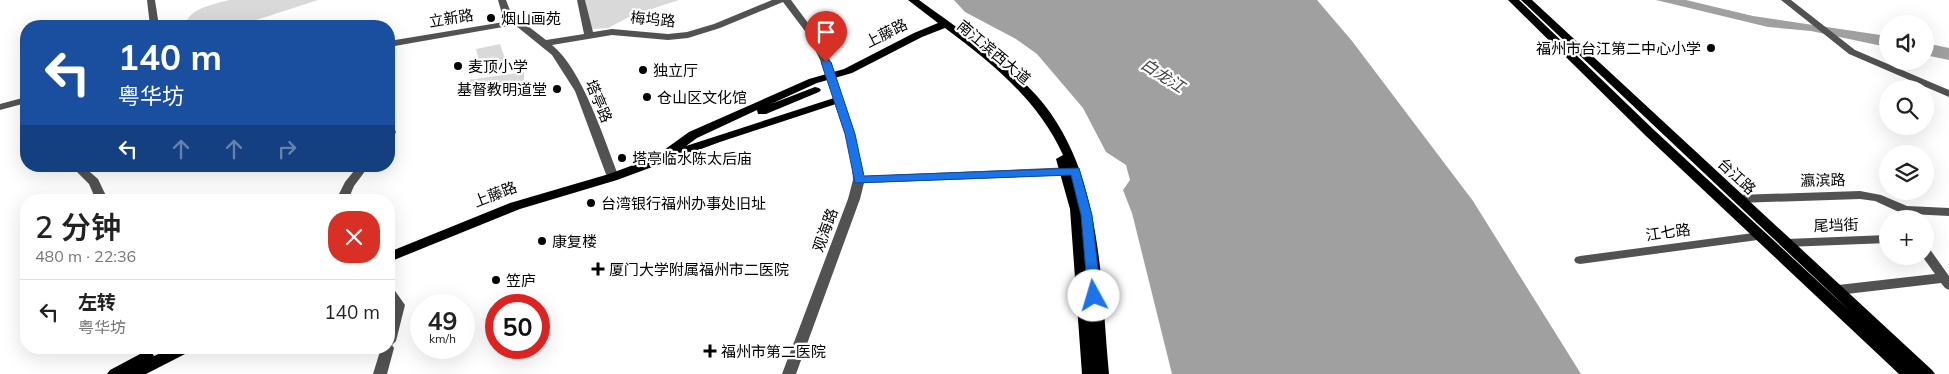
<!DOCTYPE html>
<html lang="zh">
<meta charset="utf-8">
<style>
body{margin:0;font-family:Mulish,"Noto Sans SC",sans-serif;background:#f6f6f6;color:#222;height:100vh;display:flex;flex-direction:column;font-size:19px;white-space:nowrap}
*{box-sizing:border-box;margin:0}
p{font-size:16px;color:#767676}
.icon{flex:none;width:28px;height:28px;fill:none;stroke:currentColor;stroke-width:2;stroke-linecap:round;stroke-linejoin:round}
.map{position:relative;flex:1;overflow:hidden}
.panel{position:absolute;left:20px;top:194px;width:375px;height:160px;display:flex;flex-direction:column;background:#fff;border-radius:20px;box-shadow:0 5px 20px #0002}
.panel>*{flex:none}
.banner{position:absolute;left:20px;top:20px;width:375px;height:152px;border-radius:20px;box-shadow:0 5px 20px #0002;background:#1a4fa0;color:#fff;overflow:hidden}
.tools{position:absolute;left:1879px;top:15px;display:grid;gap:10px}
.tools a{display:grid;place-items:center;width:55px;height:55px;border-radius:50%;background:#fff;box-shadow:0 5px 20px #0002;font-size:25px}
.speed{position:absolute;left:410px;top:294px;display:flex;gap:10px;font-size:25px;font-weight:700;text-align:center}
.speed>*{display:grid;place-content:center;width:65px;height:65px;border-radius:50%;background:#fff;box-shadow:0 5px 20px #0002;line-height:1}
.speed small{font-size:12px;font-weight:400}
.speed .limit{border:8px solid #d22;background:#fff;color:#111}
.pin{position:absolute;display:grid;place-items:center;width:42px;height:42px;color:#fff;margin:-51px -21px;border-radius:50% 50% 50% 0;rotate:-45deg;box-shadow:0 0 5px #0007}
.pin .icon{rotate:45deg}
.me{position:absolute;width:55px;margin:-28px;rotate:354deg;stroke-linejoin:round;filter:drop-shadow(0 0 4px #0008)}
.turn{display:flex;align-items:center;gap:18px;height:105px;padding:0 15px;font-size:22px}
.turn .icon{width:65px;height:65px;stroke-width:2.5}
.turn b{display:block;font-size:35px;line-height:42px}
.lanes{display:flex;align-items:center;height:48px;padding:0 15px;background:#0003;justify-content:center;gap:25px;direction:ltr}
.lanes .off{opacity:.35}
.round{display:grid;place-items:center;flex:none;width:52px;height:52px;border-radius:20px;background:#f6f6f6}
.head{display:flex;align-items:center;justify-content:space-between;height:85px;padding:0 15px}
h1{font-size:30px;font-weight:600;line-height:38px}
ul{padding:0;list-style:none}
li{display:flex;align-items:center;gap:15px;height:65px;padding:0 15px;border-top:1px solid #e0e0e0}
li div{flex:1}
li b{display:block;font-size:19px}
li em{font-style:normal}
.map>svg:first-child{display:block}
</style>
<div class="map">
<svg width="1949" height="374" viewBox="0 0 1949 374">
<rect width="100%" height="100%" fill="#fff"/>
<!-- green -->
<g fill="#d9d9d9">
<path d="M 229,0 L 318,0 L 238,26 L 185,26 C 188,8 215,4 229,0 Z"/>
<polygon points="585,0 679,0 633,15 608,28 591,29"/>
<polygon points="500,44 506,62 481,68 476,49"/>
<polygon points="524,72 524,89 464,96 467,80"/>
</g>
<!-- water -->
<g fill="#a0a0a0">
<polygon points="954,0 1317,0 1352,41 1473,201 1581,374 1172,374 1132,213 1123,190 1130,180 1126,165 1106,152 1083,108 1037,54 1016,39 965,12"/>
<polygon points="1656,0 1686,0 1753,16 1887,36 1887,47 1811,31 1768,27"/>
<polygon points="1925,43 1949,48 1949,60 1925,55"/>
</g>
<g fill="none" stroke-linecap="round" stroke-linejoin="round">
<!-- minor -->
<g fill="#525252" fill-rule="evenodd">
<polygon points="147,0 155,0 159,26 150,26"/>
<path d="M 498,0 L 506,0 L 511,13 L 546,40 L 584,34 L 577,0 L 585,0 L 593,32 L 612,29 L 668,34 L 687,32 L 714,24 L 772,0 L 791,0 L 817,35 L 831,62 L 855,134 L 864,176 L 1074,167 L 1080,171 L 1074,175 L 864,183 L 860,199 L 796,374 L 782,374 L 848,199 L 853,180 L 852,164 L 845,134 L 821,62 L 808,35 L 783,2 L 720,28 L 688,38 L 668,40 L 612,35 L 552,45 C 583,70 604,140 619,177 L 613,181 L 607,177 L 575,91 L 552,55 L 515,25 L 389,47 L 389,41 L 510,21 L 502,14 Z"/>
<polygon points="1781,0 1791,0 1855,50 1949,90 1949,97 1849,54"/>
<polygon points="26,97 26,103 0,110 0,104"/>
<polygon points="389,124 393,125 396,132 393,138 389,139"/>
<polygon points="71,166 83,166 98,179 108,200 96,200 89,184"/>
<polygon points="358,166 369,166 354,186 348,200 336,200 345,182"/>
<polygon points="1860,191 1881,195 1907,206 1949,208 1949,216 1910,214 1912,219 1900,219 1899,212 1875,201 1860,199 1738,203 1732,199 1738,195"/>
<polygon points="1761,232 1765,233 1767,236 1765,239 1580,264 1576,263 1574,260 1576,257 1580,256"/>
<polygon points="1888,235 1888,243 1786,247 1782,246 1780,243 1782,240 1786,239"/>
<polygon points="1925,247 1929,248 1949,276 1949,290 1945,288 1941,283 1838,295 1834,293 1832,290 1834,287 1838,285 1935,274 1922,256 1925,256"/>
<polygon points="389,286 393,288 405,305 396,341 392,345 394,348 387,374 373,374 381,348 389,348 389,319 393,305 389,300"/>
</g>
<!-- major -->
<g fill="#000" fill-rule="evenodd">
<path d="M 908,0 L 919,0 C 960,30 1003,58 1037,96 C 1103,171 1100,279 1109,374 L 1082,374 L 1070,209 L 1056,159 L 1063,155 C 1038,100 992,63 945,28 L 922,37 L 852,73 L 817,83 L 771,104 L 815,87 L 819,88 L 821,90 L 819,92 L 766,114 L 758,114 L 757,110 L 697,138 L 686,146 L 834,98 L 842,98 L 844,100 L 842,102 L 720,142 L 617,180 L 520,209 L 389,262 L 389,252 L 510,203 L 609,174 L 663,154 L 664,150 L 689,132 L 809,79 L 844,69 L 914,33 L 938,23 Z"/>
<polygon points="1508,0 1519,0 1654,130 1850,311 1521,0 1532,0 1932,370 1935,374 1899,374 1646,136"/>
<polygon points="172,348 191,348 189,352 146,374 107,374 110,370 142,353 147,351 152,353 154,356"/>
</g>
</g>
<!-- route -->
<polygon fill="#1a73e8" stroke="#114b97" points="826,59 831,62 855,134 864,176 1079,168 1092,215 1101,296 1099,300 1094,301 1088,296 1081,215 1071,175 855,183 845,134 821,62"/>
<!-- markers -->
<g fill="#000" stroke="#fff" stroke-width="2">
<circle cx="491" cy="18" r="5"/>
<circle cx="1711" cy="48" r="5"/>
<circle cx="458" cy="66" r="5"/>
<circle cx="643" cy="70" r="5"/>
<circle cx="557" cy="89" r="5"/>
<circle cx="647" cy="97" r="5"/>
<circle cx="622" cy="158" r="5"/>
<circle cx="591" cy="203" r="5"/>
<circle cx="542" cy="241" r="5"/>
<path d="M595.5 261.5h5v5h5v5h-5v5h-5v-5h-5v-5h5z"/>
<circle cx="496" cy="280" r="5"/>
<path d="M707.5 343.5h5v5h5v5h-5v5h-5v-5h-5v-5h5z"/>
</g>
<g text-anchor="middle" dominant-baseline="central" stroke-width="4.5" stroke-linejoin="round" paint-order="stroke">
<!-- street labels -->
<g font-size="15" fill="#000" stroke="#fff">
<text transform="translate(451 18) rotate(-9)">立新路</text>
<text transform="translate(653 19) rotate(5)">梅坞路</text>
<text transform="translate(886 33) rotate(-27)">上藤路</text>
<text transform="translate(994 52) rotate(40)">南江滨西大道</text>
<text transform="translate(599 101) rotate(67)">塔亭路</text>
<text transform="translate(1737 176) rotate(43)">台江路</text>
<text transform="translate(1823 180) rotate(-1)">瀛滨路</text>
<text transform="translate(495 194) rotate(-21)">上藤路</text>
<text transform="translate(1836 225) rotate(-2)">尾垱街</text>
<text transform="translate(825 230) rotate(-70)">观海路</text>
<text transform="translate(1668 232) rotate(-8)">江七路</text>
</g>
<!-- poi labels -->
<g font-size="15" fill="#000" stroke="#fff" text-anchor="start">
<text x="501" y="18">烟山画苑</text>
<text x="1701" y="48" text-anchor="end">福州市台江第二中心小学</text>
<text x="468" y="66">麦顶小学</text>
<text x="653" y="70">独立厅</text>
<text x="547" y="89" text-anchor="end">基督教明道堂</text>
<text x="657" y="97">仓山区文化馆</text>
<text x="632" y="158">塔亭临水陈太后庙</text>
<text x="601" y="203">台湾银行福州办事处旧址</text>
<text x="552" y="241">康复楼</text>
<text x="609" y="269">厦门大学附属福州市二医院</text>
<text x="506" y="280">笠庐</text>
<text x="721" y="351">福州市第二医院</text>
</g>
<!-- water labels -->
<g font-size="16" font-style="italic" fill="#414141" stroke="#fff">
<text transform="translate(1163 75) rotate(33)">白龙江</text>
</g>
</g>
</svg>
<div class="tools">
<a><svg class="icon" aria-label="sound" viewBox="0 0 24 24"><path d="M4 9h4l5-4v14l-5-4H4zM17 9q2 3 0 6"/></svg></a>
<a><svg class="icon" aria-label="search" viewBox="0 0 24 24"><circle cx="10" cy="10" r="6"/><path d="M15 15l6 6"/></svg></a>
<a><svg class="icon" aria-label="layers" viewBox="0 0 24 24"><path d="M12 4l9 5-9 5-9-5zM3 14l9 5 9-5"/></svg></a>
<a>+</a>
</div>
<div class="speed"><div>49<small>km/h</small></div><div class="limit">50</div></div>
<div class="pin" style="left:826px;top:62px;background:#d93025"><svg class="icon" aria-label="arrive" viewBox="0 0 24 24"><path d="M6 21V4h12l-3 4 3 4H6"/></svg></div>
<svg class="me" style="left:1094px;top:296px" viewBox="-20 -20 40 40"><circle r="19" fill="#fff"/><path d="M0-13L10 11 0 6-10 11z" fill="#1a73e8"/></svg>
<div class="banner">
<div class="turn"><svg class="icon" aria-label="left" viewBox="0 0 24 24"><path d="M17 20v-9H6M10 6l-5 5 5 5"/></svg><div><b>140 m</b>粤华坊</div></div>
<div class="lanes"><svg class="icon" aria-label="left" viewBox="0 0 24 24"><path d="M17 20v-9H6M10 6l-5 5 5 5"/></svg><svg class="icon off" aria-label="ahead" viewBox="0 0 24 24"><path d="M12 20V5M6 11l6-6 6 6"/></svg><svg class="icon off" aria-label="ahead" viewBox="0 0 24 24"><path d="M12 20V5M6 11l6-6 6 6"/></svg><svg class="icon off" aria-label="right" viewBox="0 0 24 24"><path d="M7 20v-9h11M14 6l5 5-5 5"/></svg></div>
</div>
<section class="panel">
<div class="head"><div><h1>2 分钟</h1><p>480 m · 22:36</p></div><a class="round" style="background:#d93025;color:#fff"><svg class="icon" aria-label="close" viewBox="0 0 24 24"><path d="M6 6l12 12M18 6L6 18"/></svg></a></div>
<ul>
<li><svg class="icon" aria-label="left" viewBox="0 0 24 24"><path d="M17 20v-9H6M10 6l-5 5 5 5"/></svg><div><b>左转</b><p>粤华坊</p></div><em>140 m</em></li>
</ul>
</section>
</div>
